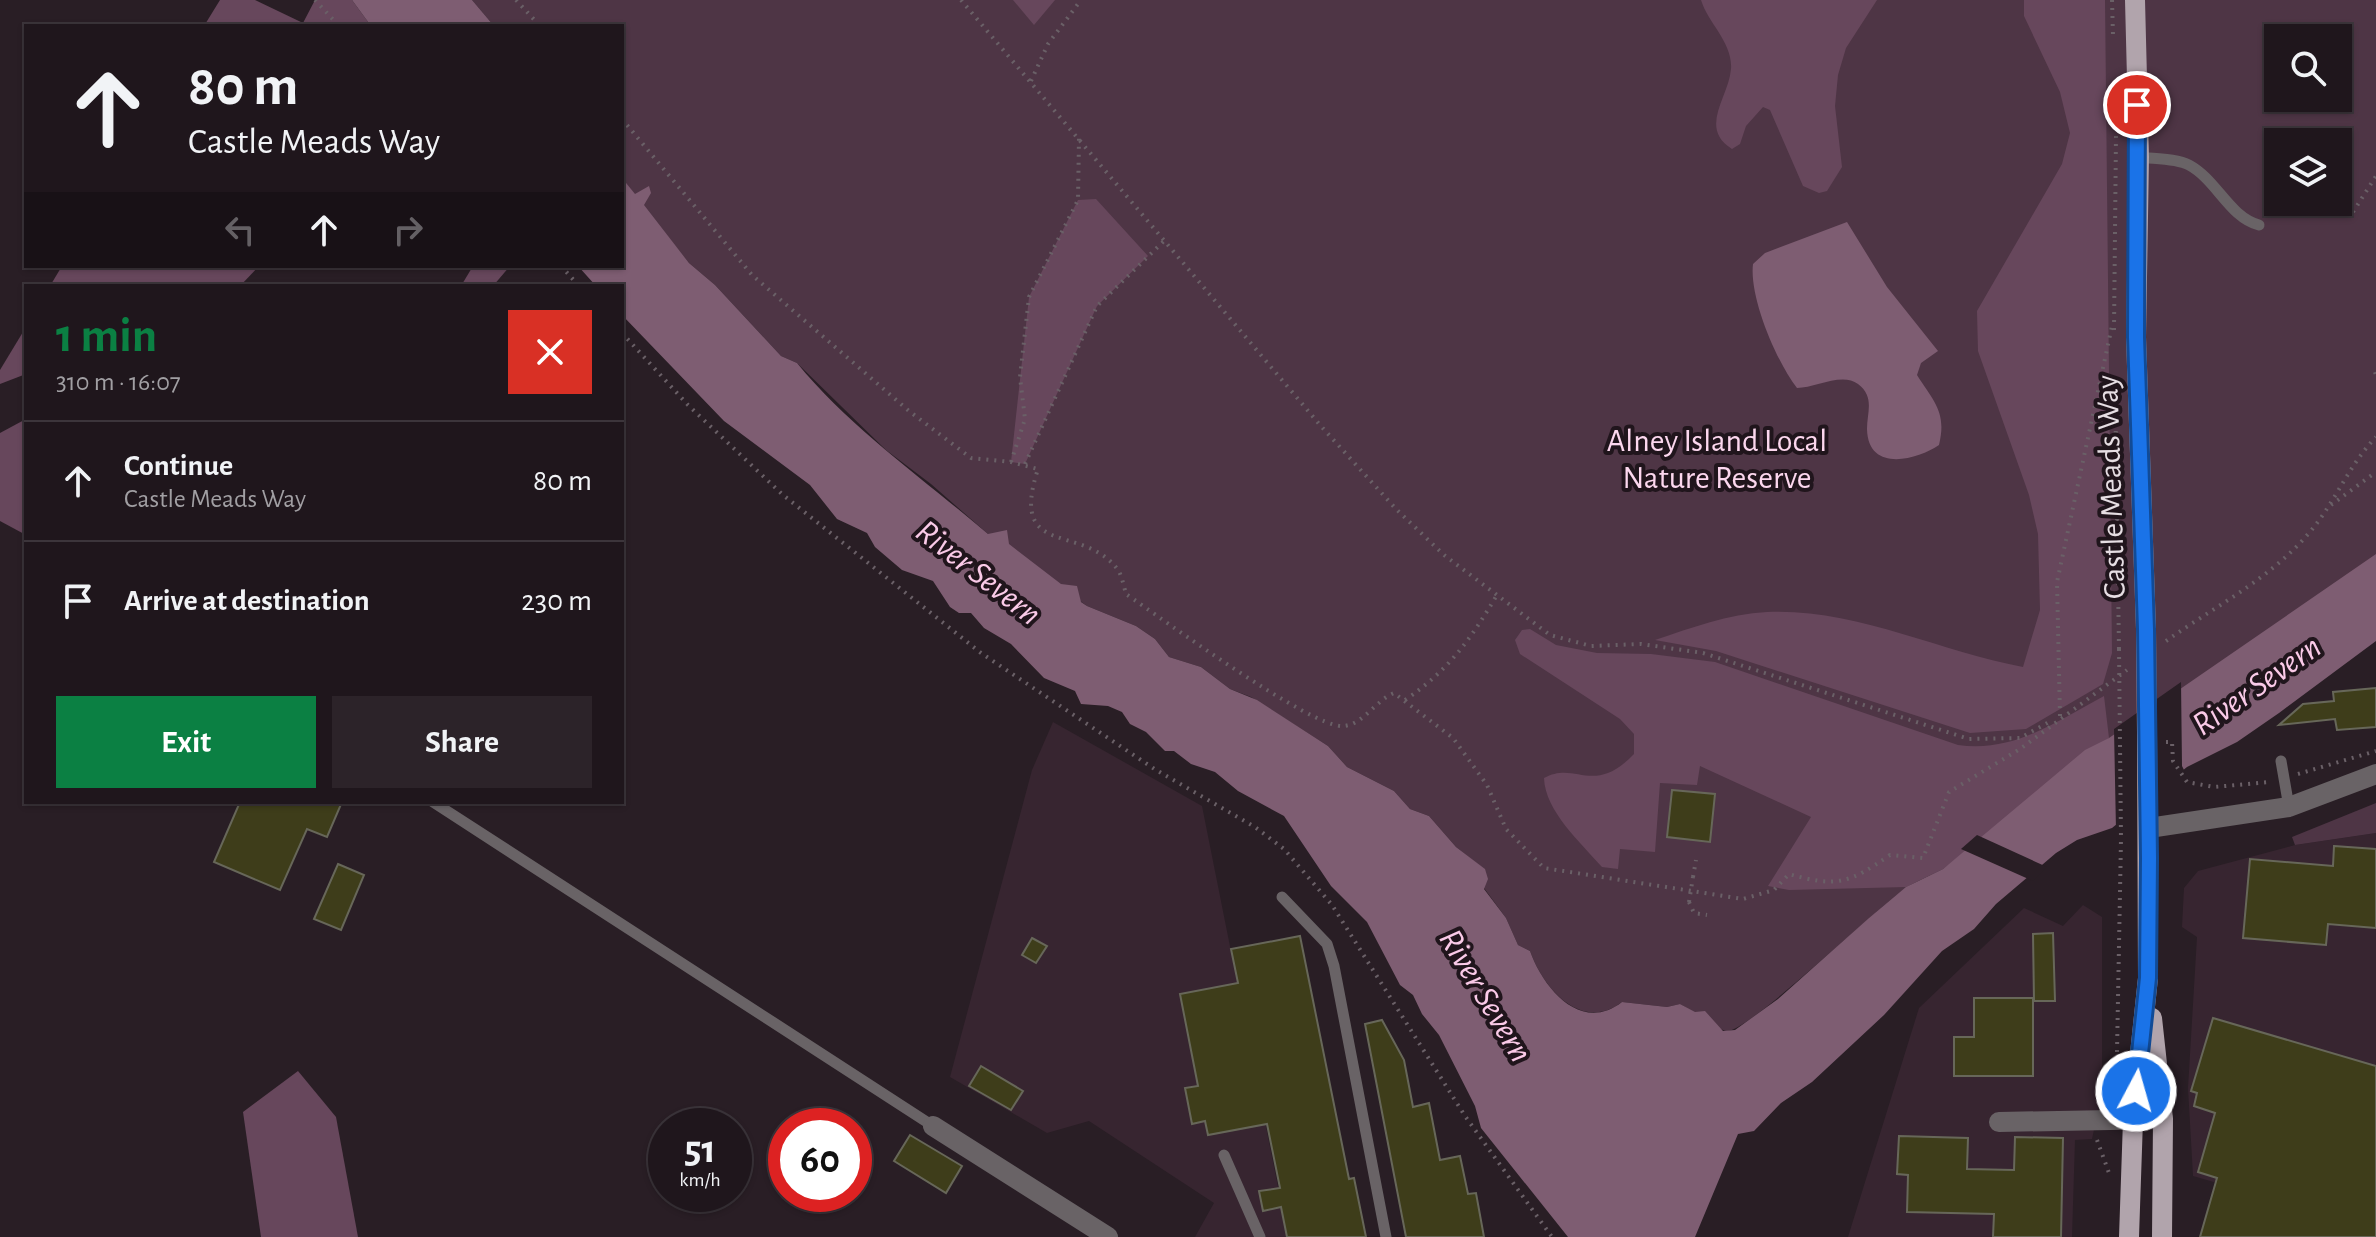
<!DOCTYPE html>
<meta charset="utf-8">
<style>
body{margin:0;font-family:"Alegreya Sans",sans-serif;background:#2c2329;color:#f1f3f6;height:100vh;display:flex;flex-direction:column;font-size:30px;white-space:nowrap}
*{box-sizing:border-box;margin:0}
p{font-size:26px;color:#a19fa3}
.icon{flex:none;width:44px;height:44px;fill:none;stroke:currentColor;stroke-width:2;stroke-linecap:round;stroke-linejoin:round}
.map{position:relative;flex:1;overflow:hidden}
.side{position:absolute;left:24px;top:284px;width:600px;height:520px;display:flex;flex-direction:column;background:#1f161c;border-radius:0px;box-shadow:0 2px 6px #0004,0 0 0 2px #3c353b}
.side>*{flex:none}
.top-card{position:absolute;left:24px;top:24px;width:600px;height:244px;border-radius:0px;box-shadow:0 2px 6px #0004,0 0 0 2px #3c353b;background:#1f161c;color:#f1f3f6;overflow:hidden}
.tools{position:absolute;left:2264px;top:24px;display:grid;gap:16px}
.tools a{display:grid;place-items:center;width:88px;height:88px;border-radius:0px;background:#1f161c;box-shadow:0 2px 6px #0004,0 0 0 2px #3c353b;font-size:40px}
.speed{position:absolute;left:648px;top:1108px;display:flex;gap:16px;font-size:40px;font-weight:700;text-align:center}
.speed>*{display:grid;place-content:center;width:104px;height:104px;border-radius:50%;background:#1f161c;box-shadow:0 2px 6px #0004,0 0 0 2px #3c353b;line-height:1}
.speed small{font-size:20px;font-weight:400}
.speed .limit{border:12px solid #d22;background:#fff;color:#111}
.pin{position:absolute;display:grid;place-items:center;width:68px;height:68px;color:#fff;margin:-34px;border:4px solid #fff;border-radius:50%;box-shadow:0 2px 8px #0007}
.me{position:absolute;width:88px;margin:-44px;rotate:6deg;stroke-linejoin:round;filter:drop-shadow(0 0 6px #0008)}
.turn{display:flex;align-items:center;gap:28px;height:168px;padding:0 32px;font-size:36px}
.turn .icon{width:104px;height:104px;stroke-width:2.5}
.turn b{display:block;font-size:56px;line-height:68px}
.lanes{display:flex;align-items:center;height:76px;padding:0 32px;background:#0003;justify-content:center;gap:40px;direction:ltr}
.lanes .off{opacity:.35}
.round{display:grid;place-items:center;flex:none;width:84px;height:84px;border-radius:0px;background:#2c2329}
.headline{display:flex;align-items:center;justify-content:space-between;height:136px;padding:0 32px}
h1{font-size:48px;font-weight:700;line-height:60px;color:#0b8043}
.action{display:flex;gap:16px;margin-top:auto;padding:16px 32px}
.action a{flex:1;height:92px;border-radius:0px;background:#0b8043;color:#fff;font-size:32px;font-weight:700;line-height:92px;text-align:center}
.action a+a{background:#2c2329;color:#f1f3f6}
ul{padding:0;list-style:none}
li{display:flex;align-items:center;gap:24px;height:120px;padding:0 32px;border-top:2px solid #3c353b}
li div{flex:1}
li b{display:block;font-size:30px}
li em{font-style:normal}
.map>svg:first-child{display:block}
</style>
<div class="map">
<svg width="2376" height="1237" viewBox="0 0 2376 1237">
<rect width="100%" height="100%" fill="#291e25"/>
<!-- built -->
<g fill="#372530">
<polygon points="1053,722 1202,806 1288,1237 1195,1237 1214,1203 1089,1121 1047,1133 950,1077 1032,770"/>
<polygon points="2376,833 2376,1229 2193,1176 2188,1088 2197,937 2182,927 2184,888 2198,871 2295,845"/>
<polygon points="2083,905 2102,917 2102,1092 2092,1139 2075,1140 2072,1237 1848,1237 1919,1008 2024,908 2063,926"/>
</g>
<!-- green -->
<g fill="#4e3545" fill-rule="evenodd">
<path d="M 472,0 L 2376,0 L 2376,555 L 1943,869 C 1931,875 1916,880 1905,889 C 1874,910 1750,1031 1727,1031 C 1720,1031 1689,1009 1680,1004 L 1667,1007 L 1622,1002 C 1581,1033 1543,988 1530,951 L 1518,945 L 1506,918 L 1484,888 L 1484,869 L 1456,847 L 1429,816 L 1410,809 L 1394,791 L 1347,767 L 1328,746 L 1251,697 L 1230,689 L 1201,667 L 1169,657 L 1155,639 L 1136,626 L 1087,606 L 988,534 L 931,484 L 886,450 L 797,363 L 781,356 L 715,285 L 689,263 L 622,180 L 622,26 L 494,26 ZM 2278,38 L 2338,38 L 2338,98 L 2278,98 ZM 2278,142 L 2338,142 L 2338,202 L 2278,202 Z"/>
<polygon points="2376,803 2376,833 2295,845 2292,837"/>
</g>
<!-- forest -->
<g fill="#67475c">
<polygon points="220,0 255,0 303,23 315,0 352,0 371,26 204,26"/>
<polygon points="1013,0 1055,0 1034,25"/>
<path d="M 1701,0 L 1877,0 L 1846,48 L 1838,75 L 1835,106 L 1842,167 L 1827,191 L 1819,193 L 1803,186 L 1770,110 L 1763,107 L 1746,126 L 1740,144 L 1732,149 C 1698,128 1729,97 1731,69 C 1733,43 1708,23 1701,0 Z"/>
<path d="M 2024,0 L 2105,0 L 2112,653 L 2103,684 L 2026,729 L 1970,733 L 1716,651 L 1655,640 C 1691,628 1728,614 1767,612 C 1855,608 1938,651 2023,667 L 2040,610 L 2038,534 L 2029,495 L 1978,351 L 1977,311 L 2062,164 L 2070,133 L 2060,92 L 2024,16 Z"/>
<polygon points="1096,199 1148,256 1097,306 1025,464 1011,462 1029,297 1078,200"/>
<polygon points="62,266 259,266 240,286 50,286"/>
<polygon points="473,266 510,266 493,286 461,286"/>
<polygon points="26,327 26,374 0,384 0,370"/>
<polygon points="26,419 26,535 0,521 0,433"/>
<path d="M 1530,629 L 1556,645 L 1597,653 L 1651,654 L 1715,662 L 1958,745 C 2014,753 2057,721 2104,696 L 2109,738 L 1943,869 L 1906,887 L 1789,890 L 1768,886 L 1811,817 L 1700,766 L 1697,785 L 1660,783 L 1655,852 L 1620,849 L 1618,869 L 1602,867 C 1581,843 1545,811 1544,778 C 1576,760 1593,797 1634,754 L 1634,734 L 1620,719 L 1520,654 L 1515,640 L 1522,630 Z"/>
<polygon points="298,1071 336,1117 358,1237 261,1237 243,1112"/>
</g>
<!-- water -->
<g fill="#7e5d72">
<polygon points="352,0 472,0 494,26 371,26"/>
<path d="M 622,178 L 635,194 L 649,186 L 651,193 L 644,205 L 689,263 L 715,285 L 781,356 L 797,363 C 851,429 924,479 988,534 L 1007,530 L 1009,544 L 1061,584 L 1077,586 L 1081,602 L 1087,606 L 1136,626 L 1155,639 L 1169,657 L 1201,667 L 1230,689 L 1257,700 L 1328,746 L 1347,767 L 1394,791 L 1410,809 L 1429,816 L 1456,847 L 1485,869 L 1488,879 L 1484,889 L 1506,918 L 1518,945 L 1530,951 C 1543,988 1581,1034 1622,1002 L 1667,1007 L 1680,1004 L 1695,1012 L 1705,1011 L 1723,1031 L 1735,1030 L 1778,999 L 1869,918 L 1906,887 L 1943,869 L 2085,750 L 2109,738 L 2376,554 L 2376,641 L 2279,713 L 2237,742 L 2187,767 L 2112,828 L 2077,840 L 2056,853 L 1996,904 L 1974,929 L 1942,951 L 1884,1015 L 1812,1082 L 1781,1103 L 1754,1131 L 1738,1134 L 1695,1237 L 1568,1237 L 1481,1128 L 1475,1106 L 1439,1035 L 1422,1014 L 1413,995 L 1400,985 L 1367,922 L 1331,886 L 1284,816 L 1238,791 L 1215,772 L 1191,764 L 1174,751 L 1165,751 L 1146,732 L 1130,724 L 1122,712 L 1108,706 L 1081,704 L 1075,691 L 1044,678 L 1011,644 L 984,628 L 971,613 L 959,613 L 950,607 L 933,581 L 902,570 L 875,547 L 867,533 L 837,519 L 810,485 L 724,421 L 622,315 L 622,286 L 596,286 L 578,266 L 622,266 Z"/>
<path d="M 1847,222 L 1887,287 L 1938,351 L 1921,363 L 1917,375 C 1934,402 1947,412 1939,445 C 1917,460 1868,473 1867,429 C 1867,412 1875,397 1858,384 C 1842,372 1815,388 1797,388 C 1776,361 1749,297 1753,264 L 1765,253 Z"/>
</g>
<!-- pier -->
<g fill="#291e25">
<polygon points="2181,682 2182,766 2186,774 2116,830 2114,729"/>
<polygon points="1977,835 2047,867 2033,881 1961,849"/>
</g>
<!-- building -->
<g fill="#3e3d1a" stroke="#676759" stroke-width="2">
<polygon points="2376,688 2376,727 2337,730 2335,719 2279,725 2303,704 2334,701 2333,692"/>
<polygon points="1672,790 1715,794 1710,842 1667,837"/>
<polygon points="240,802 342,802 327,837 307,829 280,890 214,862"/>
<polygon points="2334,846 2376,849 2376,928 2328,924 2326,945 2243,938 2250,859 2333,866"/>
<polygon points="338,864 364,875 341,930 314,919"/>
<polygon points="2053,933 2055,1001 2034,1001 2033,934"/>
<polygon points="1300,936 1349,1179 1354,1178 1366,1237 1287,1237 1281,1207 1263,1211 1259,1191 1280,1188 1267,1124 1208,1135 1205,1121 1192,1124 1185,1088 1198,1086 1180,994 1238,983 1231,949"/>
<polygon points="1032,938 1047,946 1036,963 1022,955"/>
<polygon points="1974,998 2033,998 2033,1076 1954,1076 1954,1037 1974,1037"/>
<polygon points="2213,1018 2376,1066 2376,1237 2200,1237 2217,1178 2198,1172 2215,1113 2194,1106 2197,1093 2191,1091"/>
<polygon points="1382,1020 1404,1060 1413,1107 1429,1103 1440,1160 1460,1156 1468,1194 1476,1193 1484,1237 1406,1237 1365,1024"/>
<polygon points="981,1066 1023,1091 1011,1110 969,1086"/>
<polygon points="910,1135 962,1166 946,1193 894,1161"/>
<polygon points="1899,1136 1968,1138 1967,1169 2014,1170 2015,1137 2063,1138 2061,1237 1993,1237 1994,1214 1907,1212 1908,1175 1897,1174"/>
</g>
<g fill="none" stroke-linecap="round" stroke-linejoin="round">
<!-- path -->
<g stroke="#6a6067" stroke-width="4" stroke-dasharray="2 6" stroke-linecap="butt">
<polyline points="315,0 339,26"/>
<polyline points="516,0 540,26"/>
<polyline points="961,0 1320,425 1396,509 1444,555 1550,635 1591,646 1641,644 1703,653 1969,739 2020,738 2051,721"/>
<polyline points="2112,0 2113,35"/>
<polyline points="1031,81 1048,44 1081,0"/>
<path d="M 622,119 L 752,275 L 909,411 L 971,458 L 1011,462 L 1038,469 C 1008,560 1083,522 1118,570 C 1122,576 1124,587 1126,594 C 1161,618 1311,728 1343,726 C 1363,725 1376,700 1394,693 L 1453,738 L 1487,785 L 1506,829 L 1544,868 L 1743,899 L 1774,890 L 1789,874 C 1837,888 1849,883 1890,855 L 1923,858 L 1949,792 L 2020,749 L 2127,670"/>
<polyline points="2353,212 2376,176"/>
<polyline points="561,266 579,286"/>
<polyline points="2114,330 2116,135"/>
<polyline points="622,333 688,405 783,495 981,653 1156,770 1255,827 1284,849 1332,905 1465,1116 1552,1237"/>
<polyline points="2375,372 2376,375"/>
<polyline points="2115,383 2119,649"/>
<polyline points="1011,462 1025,419 1020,377 1029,297 1078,200 1079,138"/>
<polyline points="1025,464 1097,306 1165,240"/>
<polyline points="2331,505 2376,472"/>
<path d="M 2166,641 C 2214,607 2270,579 2309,533 C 2335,503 2348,466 2376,437"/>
<path d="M 1405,700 C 1449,670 1470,640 1497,595"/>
<polyline points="2060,716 2057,582 2112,326"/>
<polyline points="2166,742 2172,742 2173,761 2187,782 2214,787 2270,782"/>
<polyline points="2298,774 2376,751"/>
<polyline points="1693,877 1696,860"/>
<polyline points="1689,902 1694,913 1707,915"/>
<polyline points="2117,1052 2121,839"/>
<polyline points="2101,1100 2115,1073"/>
<polyline points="2097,1140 2109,1173"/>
</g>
<!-- lane -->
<g stroke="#696366" stroke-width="11">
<path d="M 2139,157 C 2154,159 2176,158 2189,165 C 2217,180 2229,217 2259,225"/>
<polyline points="2281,761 2289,807"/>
<polyline points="433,802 933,1126"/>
<polyline points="1282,897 1327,944 1334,966 1386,1237"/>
<polyline points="1224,1155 1260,1237"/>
</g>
<!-- street -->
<g stroke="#696366" stroke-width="20">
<polyline points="2149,828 2289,807 2376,774"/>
<polyline points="1999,1122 2163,1119"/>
<polyline points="933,1126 1108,1237"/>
</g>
<!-- primary -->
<g stroke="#b1a4ac" stroke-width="20">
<polyline points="2135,0 2139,157 2136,337 2146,629"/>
<polyline points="2152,1018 2163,1119 2162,1237"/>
<polyline points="2129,1237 2133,1120 2148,978 2147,733"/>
</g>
<!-- path-bridge -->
<g stroke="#6a6067" stroke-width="4" stroke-dasharray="2 6" stroke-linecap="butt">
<polyline points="2119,649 2121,839"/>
<polyline points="1689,902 1693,877"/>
</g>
<!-- primary-bridge -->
<polyline stroke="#b1a4ac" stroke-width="20" points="2146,629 2147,733"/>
</g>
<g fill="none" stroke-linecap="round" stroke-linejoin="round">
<defs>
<polyline id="route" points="2136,1091 2148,978 2149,858 2146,629 2136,337 2137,105"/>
</defs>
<!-- route casing -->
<use href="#route" stroke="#114b97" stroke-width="20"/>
<!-- route -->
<use href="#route" stroke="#1a73e8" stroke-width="14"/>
</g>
<g text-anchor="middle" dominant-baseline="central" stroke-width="8" stroke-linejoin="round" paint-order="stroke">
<!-- park labels -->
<g font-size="32" fill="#fcd7ee" stroke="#20151c">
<text x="1717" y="441">Alney Island Local<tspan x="1717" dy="37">Nature Reserve</tspan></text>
</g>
<!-- street labels -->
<g font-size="32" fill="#e6dee3" stroke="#20151c">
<text transform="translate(2111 487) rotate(-92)">Castle Meads Way</text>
</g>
<!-- water labels -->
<g font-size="34" font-style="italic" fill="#facae8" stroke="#20151c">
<text transform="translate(978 573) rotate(38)">River Severn</text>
<text transform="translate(2257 686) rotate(-35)">River Severn</text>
<text transform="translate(1485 996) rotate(59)">River Severn</text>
</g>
</g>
</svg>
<div class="tools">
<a><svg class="icon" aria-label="search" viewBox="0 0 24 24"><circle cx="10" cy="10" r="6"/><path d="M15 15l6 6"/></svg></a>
<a><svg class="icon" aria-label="layers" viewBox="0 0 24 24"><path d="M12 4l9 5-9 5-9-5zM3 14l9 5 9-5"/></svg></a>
</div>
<div class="speed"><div>51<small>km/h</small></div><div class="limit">60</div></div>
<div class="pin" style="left:2137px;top:105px;background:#d93025"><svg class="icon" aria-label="arrive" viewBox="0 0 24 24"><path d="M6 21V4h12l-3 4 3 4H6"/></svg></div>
<svg class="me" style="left:2136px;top:1091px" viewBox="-20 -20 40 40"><circle r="17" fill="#1a73e8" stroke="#fff" stroke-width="3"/><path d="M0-11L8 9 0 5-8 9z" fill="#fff"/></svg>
<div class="top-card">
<div class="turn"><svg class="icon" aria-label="ahead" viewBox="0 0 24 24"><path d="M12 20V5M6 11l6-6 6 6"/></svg><div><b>80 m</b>Castle Meads Way</div></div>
<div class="lanes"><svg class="icon off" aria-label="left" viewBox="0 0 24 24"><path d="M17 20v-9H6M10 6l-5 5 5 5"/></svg><svg class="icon" aria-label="ahead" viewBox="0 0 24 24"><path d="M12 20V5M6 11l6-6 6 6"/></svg><svg class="icon off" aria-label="right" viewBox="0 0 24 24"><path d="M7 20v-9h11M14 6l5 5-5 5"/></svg></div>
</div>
<section class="side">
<div class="headline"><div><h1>1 min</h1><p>310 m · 16:07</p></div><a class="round" style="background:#d93025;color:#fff"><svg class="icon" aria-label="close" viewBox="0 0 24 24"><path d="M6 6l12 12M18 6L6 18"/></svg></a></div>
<ul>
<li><svg class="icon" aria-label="ahead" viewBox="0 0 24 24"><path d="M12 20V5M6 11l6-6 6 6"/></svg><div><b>Continue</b><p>Castle Meads Way</p></div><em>80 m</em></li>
<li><svg class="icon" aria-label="arrive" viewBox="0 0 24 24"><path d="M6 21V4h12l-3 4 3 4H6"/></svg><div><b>Arrive at destination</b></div><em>230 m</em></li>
</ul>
<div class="action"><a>Exit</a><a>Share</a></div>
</section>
</div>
